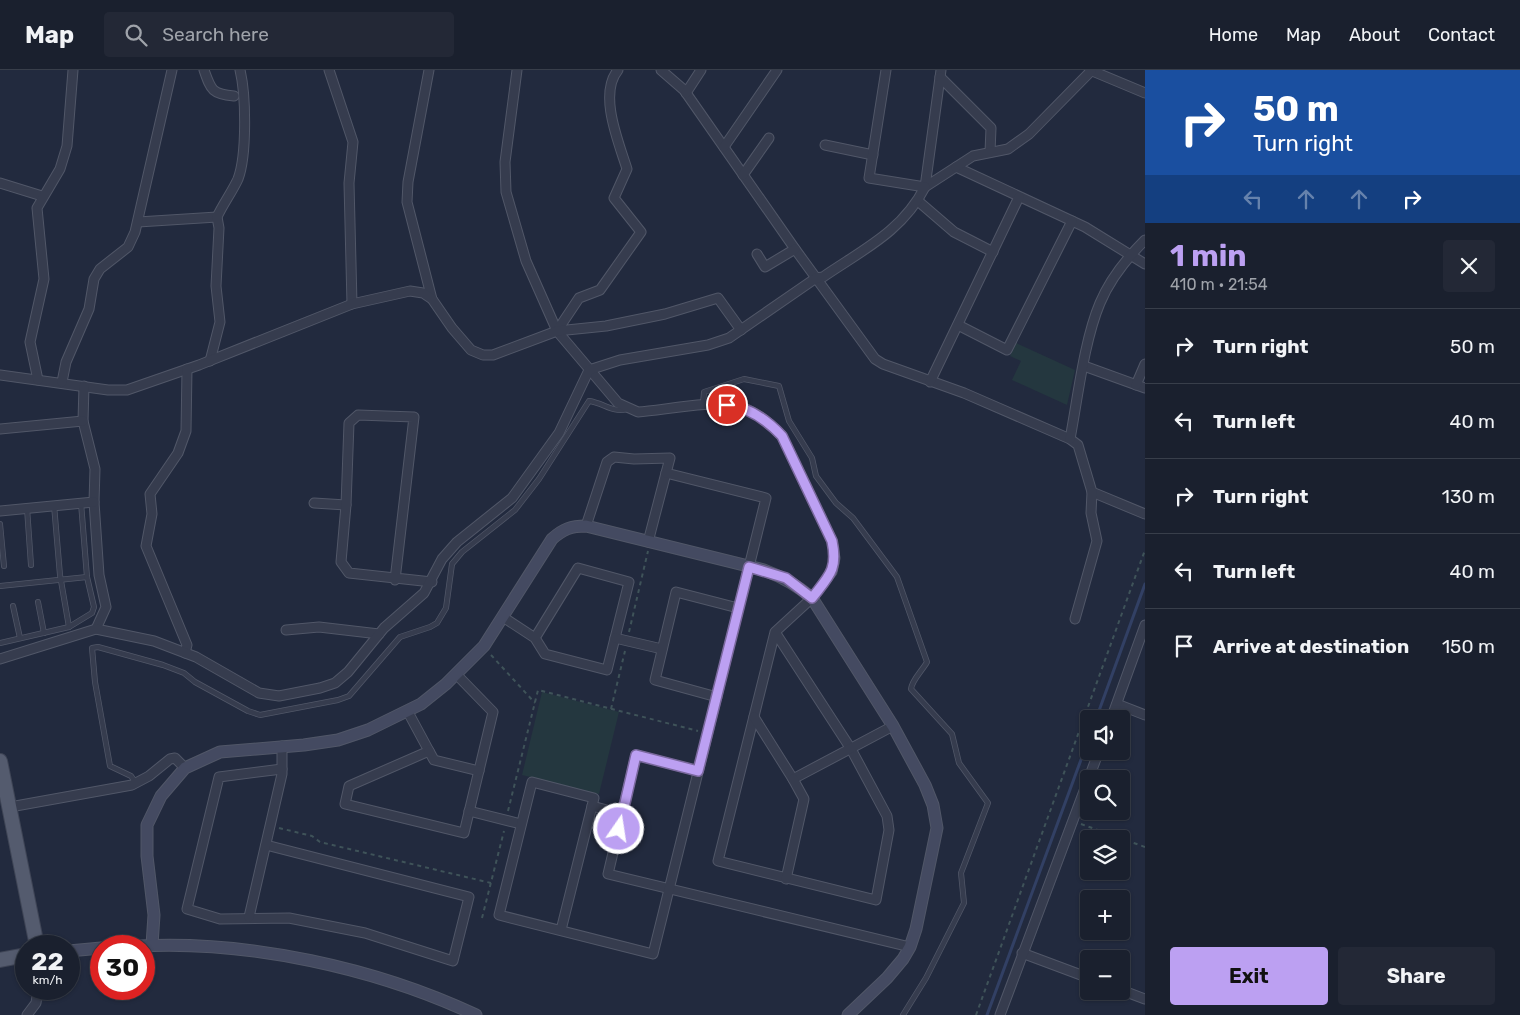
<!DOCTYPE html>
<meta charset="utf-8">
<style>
body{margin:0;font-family:Rubik,sans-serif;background:#232836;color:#f1f3f6;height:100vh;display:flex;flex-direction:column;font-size:19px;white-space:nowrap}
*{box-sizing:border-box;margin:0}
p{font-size:16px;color:#9fa3aa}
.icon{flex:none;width:28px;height:28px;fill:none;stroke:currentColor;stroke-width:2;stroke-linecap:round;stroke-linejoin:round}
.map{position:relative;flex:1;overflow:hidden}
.sheet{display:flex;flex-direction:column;background:#1a202e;width:375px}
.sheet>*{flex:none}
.banner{background:#1a4fa0;color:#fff;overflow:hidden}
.fabs{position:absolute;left:1080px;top:640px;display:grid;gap:10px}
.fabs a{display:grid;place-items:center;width:50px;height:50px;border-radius:5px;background:#1a202e;box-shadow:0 1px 4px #0004,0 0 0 1px #383e4a;font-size:25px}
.speed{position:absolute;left:15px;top:865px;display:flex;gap:10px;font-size:25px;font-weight:700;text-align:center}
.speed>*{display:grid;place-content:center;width:65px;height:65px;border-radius:50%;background:#1a202e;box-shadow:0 1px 4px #0004,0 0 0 1px #383e4a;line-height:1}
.speed small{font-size:12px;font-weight:400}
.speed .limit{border:8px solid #d22;background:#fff;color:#111}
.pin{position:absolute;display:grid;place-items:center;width:42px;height:42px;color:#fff;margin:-21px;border:2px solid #fff;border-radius:50%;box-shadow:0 1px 5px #0007}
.me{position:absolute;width:55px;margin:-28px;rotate:13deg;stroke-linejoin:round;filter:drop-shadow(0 0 4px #0008)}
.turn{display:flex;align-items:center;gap:18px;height:105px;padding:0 25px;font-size:22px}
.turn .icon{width:65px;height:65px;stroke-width:2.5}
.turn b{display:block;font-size:35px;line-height:42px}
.lanes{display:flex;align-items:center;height:48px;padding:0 25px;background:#0003;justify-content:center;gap:25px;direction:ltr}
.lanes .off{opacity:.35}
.round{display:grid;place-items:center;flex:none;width:52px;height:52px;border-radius:5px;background:#232836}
.head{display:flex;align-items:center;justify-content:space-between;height:85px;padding:0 25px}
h1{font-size:30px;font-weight:700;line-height:38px;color:#bca0f2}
.primary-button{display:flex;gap:10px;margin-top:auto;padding:10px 25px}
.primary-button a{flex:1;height:58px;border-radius:5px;background:#bca0f2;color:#111;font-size:20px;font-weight:700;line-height:58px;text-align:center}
.primary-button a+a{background:#232836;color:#f1f3f6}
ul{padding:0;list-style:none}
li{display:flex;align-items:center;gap:15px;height:75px;padding:0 25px;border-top:1px solid #383e4a}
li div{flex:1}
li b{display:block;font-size:19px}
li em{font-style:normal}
header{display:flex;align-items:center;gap:30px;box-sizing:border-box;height:70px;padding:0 25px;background:#1a202e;border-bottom:1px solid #383e4a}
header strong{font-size:24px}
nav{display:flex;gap:28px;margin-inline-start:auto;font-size:18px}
.search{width:350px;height:45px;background:#232836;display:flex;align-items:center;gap:12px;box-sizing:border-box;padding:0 18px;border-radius:5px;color:#9fa3aa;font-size:19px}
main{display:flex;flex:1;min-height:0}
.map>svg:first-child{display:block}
</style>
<header>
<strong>Map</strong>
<div class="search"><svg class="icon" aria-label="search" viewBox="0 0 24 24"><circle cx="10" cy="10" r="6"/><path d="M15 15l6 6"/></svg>Search here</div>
<nav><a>Home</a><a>Map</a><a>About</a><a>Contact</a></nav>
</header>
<main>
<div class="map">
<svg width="1145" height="945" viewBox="0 0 1145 945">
<rect width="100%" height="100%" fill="#222a3e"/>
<!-- green -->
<g fill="#24373f">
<polygon points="1016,273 1075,300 1067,335 1012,310 1021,291 1010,286"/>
<polygon points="542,622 619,642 599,724 522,705"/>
</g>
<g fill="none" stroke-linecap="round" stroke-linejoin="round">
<!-- stream -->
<g stroke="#324064" stroke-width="3">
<polyline points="1096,649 1145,514"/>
<polyline points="987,945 1089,668"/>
</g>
<defs>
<g id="lane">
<path d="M 703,334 L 704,322 L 744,309 L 779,316 L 789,351 L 812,388 L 816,406 L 836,433 L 853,448 L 897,507 L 927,592 C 922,601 912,610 911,619 L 952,664 L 959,693 L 988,733 L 961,803 L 964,833 L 926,908 L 903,945"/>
<polyline points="54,435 60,505 69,557"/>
<polyline points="27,438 31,495"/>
<polyline points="0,454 4,496"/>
<polyline points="0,516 87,507"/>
<polyline points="38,532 44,563"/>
<polyline points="13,536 20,568"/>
<polyline points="0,573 69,557 92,543 94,537 87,507 81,433"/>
<path d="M 136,713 L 131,706 L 110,696 L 95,612 L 92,578 L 98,577 L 163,595 L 184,603 L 195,612 L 248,641 L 260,645 L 338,630 L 349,626 L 400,567 L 430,557 L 437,553 L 446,538 L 452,494 L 462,482 L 515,440 L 539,409 L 589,331 C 604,333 612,343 627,339"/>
</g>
<g id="street">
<path d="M 204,0 C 211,20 212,24 234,26"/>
<polyline points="329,0 353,72 349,113 352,234"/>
<polyline points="429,0 408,112 407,132 432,229"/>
<path d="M 517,0 L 505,92 L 506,122 L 526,191 L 557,261 L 618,333 L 638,342 C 665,340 713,330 738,336 C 756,341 770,353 782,366 L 832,471 L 835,488 L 832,502 L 812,528 L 775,562 L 718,791 L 876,830 L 889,760 L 887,746 L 851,679 L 775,562"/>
<polyline points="661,0 684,20 795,179 875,289 883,294 964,323 1070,369 1078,375 1092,422 1145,444"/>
<polyline points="941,0 925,117 956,97 1085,157 1145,194"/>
<polyline points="1090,0 1145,23"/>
<polyline points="940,7 991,58 990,82"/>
<polyline points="686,23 701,0"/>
<polyline points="825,75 873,85"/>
<polyline points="724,77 777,0"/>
<polyline points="956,97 973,86 1008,79 1029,64 1091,1"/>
<polyline points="743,105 769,68"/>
<polyline points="0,113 42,126"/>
<polyline points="918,131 954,162 993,182"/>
<polyline points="138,152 217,147"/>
<polyline points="757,184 765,197 795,179"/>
<polyline points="958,255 1007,280 1072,151"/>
<path d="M 557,261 L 579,228 L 600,220 L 641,162 L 614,128 L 627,99 C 619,73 598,24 618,0"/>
<path d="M 210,291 L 220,252 L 216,216 L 219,158 L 217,147 C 223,134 232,122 238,109 C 247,85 246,25 240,0"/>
<polyline points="1084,296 1145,318"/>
<polyline points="0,305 108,320 127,320 199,295 352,234 410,221 423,223 432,229 452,258 471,280 483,285 493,285 557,261 606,256 665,244 718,228 741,260"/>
<polyline points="38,310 30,272 44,209 37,138 60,99 67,76 73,0"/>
<polyline points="62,312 66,292 89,239 94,209 100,199 128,177 135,162 172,0"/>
<polyline points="930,312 1019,127"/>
<polyline points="1136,315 1145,294"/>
<polyline points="84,316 83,351 95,399 94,432 99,505 106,537 96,559"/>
<polyline points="0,359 83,351"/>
<path d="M 1070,369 C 1078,327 1084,271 1100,233 C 1110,209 1127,188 1145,170"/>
<polyline points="314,433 346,435"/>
<polyline points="0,441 94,432"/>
<polyline points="648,472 666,403"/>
<polyline points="395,510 414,347 358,345 349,353 346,435 341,492 349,503 432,512"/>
<polyline points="503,547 535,568 545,584 607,600 629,512 578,498 535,568"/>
<polyline points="1075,549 1097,471 1091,443 1092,422"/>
<polyline points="286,560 319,557 379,564"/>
<polyline points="615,568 662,579"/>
<polyline points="185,583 187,575 146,476 152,444 150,424 178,383 186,361 187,299"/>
<path d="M 0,589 L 96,559 L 154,571 L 196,587 L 259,623 L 279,626 L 320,618 L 335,613 L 348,602 L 384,558 L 424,523 L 442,489 L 457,472 L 512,428 L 559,363 L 589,300 L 620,290 L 708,275 L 729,268 L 816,208 L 823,207 C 862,180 902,162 925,117 L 869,108 L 886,0"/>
<polyline points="717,627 655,610 676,522 738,538"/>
<polyline points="1117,634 1145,645"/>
<polyline points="408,642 429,681 349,716 345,734 464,763 493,642 456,604"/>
<polyline points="754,647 793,709 893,656"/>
<polyline points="1111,649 1145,555"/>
<polyline points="429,681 434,690 479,701"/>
<polyline points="698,701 636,685 608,804 910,877"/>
<polyline points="592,736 622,744"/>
<polyline points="10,737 132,715 149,706 170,689 175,688 185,698"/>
<polyline points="469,741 521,754"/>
<polyline points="266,775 469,827 453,891 365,863 289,848 220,849 187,839 219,707 282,699"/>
<polyline points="786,809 804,729 793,709"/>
<polyline points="249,847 282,704 282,676"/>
<polyline points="561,860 594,728 532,712 499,845 653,884 766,428 666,403 670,388 634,389 614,387 607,392 586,456"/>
<polyline points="1022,883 1089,908"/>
<polyline points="1121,920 1145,929"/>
<polyline points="27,945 36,933 38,919"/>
<polyline points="1000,945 1099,681"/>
</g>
<g id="secondary">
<path d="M 152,875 L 154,845 L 147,786 L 147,755 L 161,726 L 185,698 L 220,682 L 304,675 L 338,670 L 368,660 L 421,634 L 446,614 L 484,576 L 552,469 C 563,459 571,456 586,456 L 764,500 C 783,507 797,515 812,528 L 893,656 L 925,715 L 933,735 L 937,758 L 916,859 L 910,877 L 903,889 L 887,908 L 848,945"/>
<path d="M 138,876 C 248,870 376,898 476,945"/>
<polyline points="69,881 101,878"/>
</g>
<g id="primary">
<polyline points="0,691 37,876"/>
<polyline points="0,890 26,885"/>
</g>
</defs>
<!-- lane casing -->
<use href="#lane" stroke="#515768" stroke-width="6"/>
<!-- street casing -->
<use href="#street" stroke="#515768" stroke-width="11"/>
<!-- secondary casing -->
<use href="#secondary" stroke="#515768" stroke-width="13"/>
<!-- primary casing -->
<use href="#primary" stroke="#3f4556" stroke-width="16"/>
<!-- path -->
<g stroke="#3f5359" stroke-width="2" stroke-dasharray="4 4" stroke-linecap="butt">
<polyline points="629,562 648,481"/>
<polyline points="491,585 535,633"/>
<polyline points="611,639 625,581"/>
<polyline points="508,741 538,620 698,661"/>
<polyline points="1081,754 1145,777"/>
<polyline points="279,758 312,766 320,772 491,813"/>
<polyline points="482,848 504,761"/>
<polyline points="976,945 1145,480"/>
</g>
<!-- lane -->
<use href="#lane" stroke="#363c4e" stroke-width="4.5"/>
<!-- street -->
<use href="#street" stroke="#363c4e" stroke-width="9"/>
<!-- secondary -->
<use href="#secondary" stroke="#444a61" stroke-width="11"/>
<!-- primary -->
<use href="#primary" stroke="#545b6e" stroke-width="14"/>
</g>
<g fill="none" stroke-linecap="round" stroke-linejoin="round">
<defs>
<path id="route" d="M 619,759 L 636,685 L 698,701 L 749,497 L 786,508 L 812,528 C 829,506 838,500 832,471 L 782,366 C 767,350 749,337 727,335"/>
</defs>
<!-- route casing -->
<use href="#route" stroke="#7a689d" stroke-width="12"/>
<!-- route -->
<use href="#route" stroke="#bca0f2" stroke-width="9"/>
</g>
</svg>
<div class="fabs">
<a><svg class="icon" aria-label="sound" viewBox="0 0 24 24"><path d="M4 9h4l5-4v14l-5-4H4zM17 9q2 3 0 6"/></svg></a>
<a><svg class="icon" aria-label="search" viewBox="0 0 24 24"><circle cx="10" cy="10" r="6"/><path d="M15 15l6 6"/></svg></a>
<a><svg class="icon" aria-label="layers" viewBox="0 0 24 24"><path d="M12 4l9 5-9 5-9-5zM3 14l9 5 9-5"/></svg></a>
<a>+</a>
<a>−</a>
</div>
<div class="speed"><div>22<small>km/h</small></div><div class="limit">30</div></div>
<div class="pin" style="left:727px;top:335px;background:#d93025"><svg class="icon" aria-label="arrive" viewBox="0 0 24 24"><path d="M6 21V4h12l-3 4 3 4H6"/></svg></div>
<svg class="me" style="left:619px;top:759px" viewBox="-20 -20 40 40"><circle r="17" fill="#bca0f2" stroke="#fff" stroke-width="3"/><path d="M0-11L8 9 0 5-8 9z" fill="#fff"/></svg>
</div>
<section class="sheet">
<div class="banner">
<div class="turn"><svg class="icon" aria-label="right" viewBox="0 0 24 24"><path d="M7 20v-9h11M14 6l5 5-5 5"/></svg><div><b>50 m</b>Turn right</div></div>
<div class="lanes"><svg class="icon off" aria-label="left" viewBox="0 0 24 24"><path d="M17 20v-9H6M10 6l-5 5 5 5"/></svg><svg class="icon off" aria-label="ahead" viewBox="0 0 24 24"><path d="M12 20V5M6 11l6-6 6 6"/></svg><svg class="icon off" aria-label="ahead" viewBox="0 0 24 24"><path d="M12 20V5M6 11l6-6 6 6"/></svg><svg class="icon" aria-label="right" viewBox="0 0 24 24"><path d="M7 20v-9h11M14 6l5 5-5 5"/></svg></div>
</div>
<div class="head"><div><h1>1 min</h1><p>410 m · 21:54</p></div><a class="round"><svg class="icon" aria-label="close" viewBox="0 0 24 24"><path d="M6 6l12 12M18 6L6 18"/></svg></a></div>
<ul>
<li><svg class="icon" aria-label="right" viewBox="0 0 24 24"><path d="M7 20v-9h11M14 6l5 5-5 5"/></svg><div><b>Turn right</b></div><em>50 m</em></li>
<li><svg class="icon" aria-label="left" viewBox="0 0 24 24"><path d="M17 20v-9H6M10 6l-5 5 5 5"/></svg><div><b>Turn left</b></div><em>40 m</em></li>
<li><svg class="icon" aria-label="right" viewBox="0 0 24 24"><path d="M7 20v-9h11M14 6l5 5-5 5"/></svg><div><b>Turn right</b></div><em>130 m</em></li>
<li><svg class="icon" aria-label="left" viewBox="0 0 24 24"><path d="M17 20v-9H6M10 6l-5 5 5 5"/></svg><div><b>Turn left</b></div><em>40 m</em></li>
<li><svg class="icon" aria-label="arrive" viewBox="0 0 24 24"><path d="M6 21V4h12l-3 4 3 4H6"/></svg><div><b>Arrive at destination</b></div><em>150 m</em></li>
</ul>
<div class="primary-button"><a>Exit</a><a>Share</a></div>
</section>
</main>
